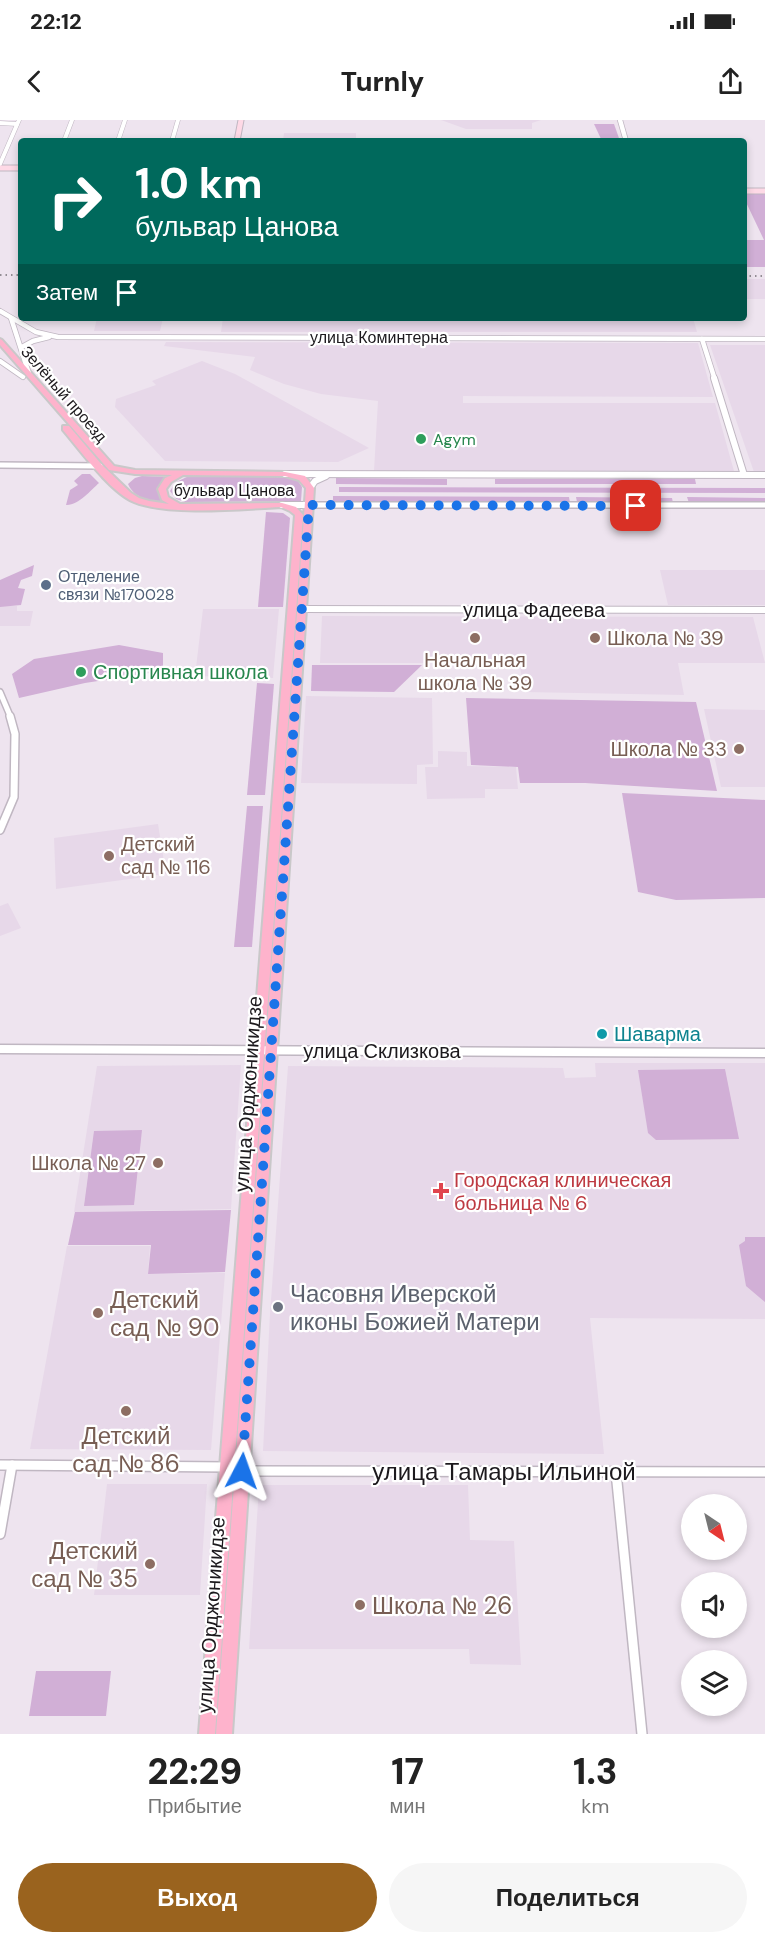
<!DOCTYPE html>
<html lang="ru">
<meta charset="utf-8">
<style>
body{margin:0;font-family:"DM Sans",sans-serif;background:#f6f6f6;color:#222;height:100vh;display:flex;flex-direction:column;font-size:22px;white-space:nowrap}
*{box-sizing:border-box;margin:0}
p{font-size:20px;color:#767676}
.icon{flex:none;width:33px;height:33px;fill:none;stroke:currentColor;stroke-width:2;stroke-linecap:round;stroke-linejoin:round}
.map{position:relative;height:1614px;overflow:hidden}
.details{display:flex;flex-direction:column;background:#fff;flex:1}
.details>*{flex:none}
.banner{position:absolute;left:18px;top:18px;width:729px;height:183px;border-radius:6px;box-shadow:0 3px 9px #0003;background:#00695c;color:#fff;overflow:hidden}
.needle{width:39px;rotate:145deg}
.tools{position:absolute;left:681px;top:1374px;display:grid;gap:12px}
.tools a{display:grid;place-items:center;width:66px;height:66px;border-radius:50%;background:#fff;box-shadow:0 3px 9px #0003;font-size:30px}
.pin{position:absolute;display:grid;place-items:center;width:51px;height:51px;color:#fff;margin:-26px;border-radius:12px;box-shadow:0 3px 9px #0006}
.me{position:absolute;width:66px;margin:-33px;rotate:4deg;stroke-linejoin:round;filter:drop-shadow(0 0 4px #0008)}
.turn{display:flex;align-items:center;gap:21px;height:126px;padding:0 18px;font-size:27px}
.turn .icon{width:78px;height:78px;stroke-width:2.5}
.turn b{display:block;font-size:42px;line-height:51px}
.then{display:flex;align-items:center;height:57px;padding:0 18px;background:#0003;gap:12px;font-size:22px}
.eta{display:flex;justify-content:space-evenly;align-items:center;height:102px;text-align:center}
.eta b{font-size:36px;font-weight:800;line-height:42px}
.button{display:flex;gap:12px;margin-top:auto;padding:12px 18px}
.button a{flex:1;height:69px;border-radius:36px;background:#9a631e;color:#fff;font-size:24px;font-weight:800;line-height:69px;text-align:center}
.button a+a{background:#f6f6f6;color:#222}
.status{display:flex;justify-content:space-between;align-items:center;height:42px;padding:0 30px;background:#fff;direction:ltr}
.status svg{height:16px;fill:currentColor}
header{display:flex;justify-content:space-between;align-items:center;height:78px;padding:0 18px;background:#fff;font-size:27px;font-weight:800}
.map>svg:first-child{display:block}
</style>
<div class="status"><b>22:12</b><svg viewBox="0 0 49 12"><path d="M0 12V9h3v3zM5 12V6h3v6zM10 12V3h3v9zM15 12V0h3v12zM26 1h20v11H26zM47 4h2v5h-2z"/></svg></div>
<header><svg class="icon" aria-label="back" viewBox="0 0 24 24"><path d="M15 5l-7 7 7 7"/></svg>Turnly<svg class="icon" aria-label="share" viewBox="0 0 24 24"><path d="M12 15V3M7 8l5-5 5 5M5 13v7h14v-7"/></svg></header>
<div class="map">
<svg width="765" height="1614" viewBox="0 0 765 1614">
<rect width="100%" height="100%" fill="#eee4ef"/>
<!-- built -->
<g fill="#e7d8e9">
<polygon points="441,0 541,0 532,3 532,9 466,9"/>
<polygon points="284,13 356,13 356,21 283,21"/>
<rect x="744" y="159" width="21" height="20"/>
<polygon points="97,198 163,198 160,211 94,211"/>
<polygon points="223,198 693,198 697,212 221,212"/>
<polygon points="166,222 698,223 713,277 463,276 463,283 715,283 734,351 374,351 378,281 321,274 284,264 250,250 255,237 164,226"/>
<polygon points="710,225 765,225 765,352 754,352"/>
<polygon points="202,241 235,254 369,328 338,342 165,341 115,287 116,279 156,265 152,261"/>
<polygon points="660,450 765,450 765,485 668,485"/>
<polygon points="0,486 17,486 17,491 33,491 30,506 0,506"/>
<polygon points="203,489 279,489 273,558 195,556"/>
<polygon points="322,496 753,497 765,543 678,543 684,575 524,572 519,540 434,539 434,543 320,543"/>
<polygon points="306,576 432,578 433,644 417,645 417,664 301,663"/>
<polygon points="704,589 765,590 765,667 721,667"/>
<polygon points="438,631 467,632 467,646 516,647 518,669 485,669 485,678 427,679 425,647 438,647"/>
<polygon points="158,704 166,754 56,769 54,718"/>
<polygon points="8,783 21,808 0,816 0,786"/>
<polygon points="595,943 765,943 765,1199 590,1198 604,1334 263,1331 270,1194 288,946 563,948 565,958 596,957"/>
<polygon points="241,945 231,1089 74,1092 97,946"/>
<polygon points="67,1126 150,1126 148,1154 225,1153 211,1330 30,1329"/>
<polygon points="107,1364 207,1364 200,1475 94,1475"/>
<polygon points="259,1365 468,1365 470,1420 514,1421 521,1545 470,1544 469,1529 249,1529"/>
</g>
<!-- green -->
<g fill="#d1afd6">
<polygon points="594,4 614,4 620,21 602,21"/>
<polygon points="744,74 765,74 765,147 744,147 744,120 764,120 744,78"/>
<path d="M 82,354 L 90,354 L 99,363 C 91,370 78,386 66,385 L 70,370 L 78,365 L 74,361 Z"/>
<path d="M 142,356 L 170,357 L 158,368 L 165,382 C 150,382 134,378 128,364 L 135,358 Z"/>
<polygon points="189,356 288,357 298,361 302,367 301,381 185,382 176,379 170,371 176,362"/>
<polygon points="336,358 447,359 447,365 336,364"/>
<polygon points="495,359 695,359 696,364 495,364"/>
<polygon points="339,367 765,368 765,373 339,372"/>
<polygon points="333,376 569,377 570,383 333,382"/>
<polygon points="576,377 672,378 673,383 577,382"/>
<polygon points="687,377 765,378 765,383 689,383"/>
<polygon points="266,392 283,393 290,398 283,487 258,487"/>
<polygon points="34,445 32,456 21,460 18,468 25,469 21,485 0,487 0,460"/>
<polygon points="119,525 163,533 163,551 85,563 19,578 12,554 34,539"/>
<polygon points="312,545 422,545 394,572 311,571"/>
<polygon points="257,563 274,564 265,675 247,675"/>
<polygon points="466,578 696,582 717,671 585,663 520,663 518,647 471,645"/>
<polygon points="622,673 765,680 765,778 676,780 638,772"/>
<polygon points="247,686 263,686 252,827 234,827"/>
<polygon points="725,949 739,1019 656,1020 648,1013 638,950"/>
<polygon points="142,1010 134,1085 84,1086 94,1011"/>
<polygon points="231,1090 225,1152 148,1154 151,1125 68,1125 75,1092"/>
<polygon points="745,1117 765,1117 765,1182 746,1166 739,1125 745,1121"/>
<polygon points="36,1551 111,1551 106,1596 29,1596"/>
</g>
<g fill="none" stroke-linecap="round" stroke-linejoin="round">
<defs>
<g id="minor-far3">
<polyline points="0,3 17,4"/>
<polyline points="64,21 72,0"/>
<polyline points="118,21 125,0"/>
<polyline points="172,21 178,0"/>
<polyline points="0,44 19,0"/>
</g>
<g id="minor-far2">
<polyline points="0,345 100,346"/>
<polyline points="309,385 765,385"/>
<polyline points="0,572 11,598"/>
</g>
<polyline id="minor-far1" points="0,710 14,677 15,614 10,596"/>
<g id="minor">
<polyline points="0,1345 228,1347"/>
<polyline points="243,1351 765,1352"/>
<polyline points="616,1352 642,1614"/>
<polyline points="0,1414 12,1345"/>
</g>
<g id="tertiary-far2">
<polyline points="620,0 626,21"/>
<polyline points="0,191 36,212 58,217 765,219"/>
<polyline points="11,198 29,254"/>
<polyline points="702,219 715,260"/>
<polyline points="22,227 33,221 49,217"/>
<polyline points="0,241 23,257"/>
</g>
<g id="tertiary-far1">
<polyline points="714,258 744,355"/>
<polyline points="285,354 765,355"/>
<polyline points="310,368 315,361 326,356"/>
<polyline points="282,385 309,385"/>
<polyline points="302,489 765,490"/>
</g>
<polyline id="tertiary" points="0,929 765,933"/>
<g id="secondary">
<polyline points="237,21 241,0"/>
<polyline points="0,48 21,48"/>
<polyline points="744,71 765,71"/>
</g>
<path id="primary" d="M 0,219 L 2,220 L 114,346 L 135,350 L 285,352 L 305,356 L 314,368 L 232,1614 L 216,1614 L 306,368 L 299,360 L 285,356 L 183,355 L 171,362 L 166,369 L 168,377 L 180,384 L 282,383 L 296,387 L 303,395 L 215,1614 L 199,1614 L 295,395 L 290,391 L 281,387 C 243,389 168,396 134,382 C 110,372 80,330 63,310 L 63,306 L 69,306 L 102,345 L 131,373 L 139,378 L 149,381 L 169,384 L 162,380 L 158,369 L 165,358 L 172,355 L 135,354 L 109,350 L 0,225 Z"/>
</defs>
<!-- minor-far3 casing -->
<use href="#minor-far3" stroke="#c0b7c2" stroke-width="5"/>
<!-- minor-far2 casing -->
<use href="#minor-far2" stroke="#c0b7c2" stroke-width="8"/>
<!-- minor-far1 casing -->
<use href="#minor-far1" stroke="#c0b7c2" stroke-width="10"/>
<!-- minor casing -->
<use href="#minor" stroke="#c0b7c2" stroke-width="12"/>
<!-- tertiary-far2 casing -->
<use href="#tertiary-far2" stroke="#c0b7c2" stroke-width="6"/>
<!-- tertiary-far1 casing -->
<use href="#tertiary-far1" stroke="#c0b7c2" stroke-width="8"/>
<!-- tertiary casing -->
<use href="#tertiary" stroke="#c0b7c2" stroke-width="11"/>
<!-- secondary casing -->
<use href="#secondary" stroke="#c0b7c2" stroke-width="7"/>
<!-- primary casing -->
<use href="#primary" stroke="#c9c8c9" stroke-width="4"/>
<!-- minor-far3 -->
<use href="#minor-far3" stroke="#fff" stroke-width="4"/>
<!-- minor-far2 -->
<use href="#minor-far2" stroke="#fff" stroke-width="5"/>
<!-- minor-far1 -->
<use href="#minor-far1" stroke="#fff" stroke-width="7"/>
<!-- minor -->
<use href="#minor" stroke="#fff" stroke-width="9"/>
<!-- tertiary-far2 -->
<use href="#tertiary-far2" stroke="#fff" stroke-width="4.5"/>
<!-- tertiary-far1 -->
<use href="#tertiary-far1" stroke="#fff" stroke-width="6"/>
<!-- tertiary -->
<use href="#tertiary" stroke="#fff" stroke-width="8"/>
<!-- secondary -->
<use href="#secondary" stroke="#fed9e6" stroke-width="5"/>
<!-- primary -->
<use href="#primary" fill="#feb3cc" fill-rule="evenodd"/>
<!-- rail -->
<g stroke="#767077" stroke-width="1.5" stroke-dasharray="1.5 4" stroke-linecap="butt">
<polyline points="0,155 21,155"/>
<polyline points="744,156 765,156"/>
</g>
</g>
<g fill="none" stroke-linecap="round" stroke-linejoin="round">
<!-- route -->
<polyline stroke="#1a73e8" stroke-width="10" stroke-dasharray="0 18" points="242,1351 309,385 636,386"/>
</g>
<!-- markers -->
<g fill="#2e9e5b" stroke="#fff" stroke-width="2">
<circle cx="421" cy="319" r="6"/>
<circle cx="81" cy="552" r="6"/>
</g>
<circle fill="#5c6f8a" stroke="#fff" stroke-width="2" cx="46" cy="465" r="6"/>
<g fill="#8d6e63" stroke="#fff" stroke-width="2">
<circle cx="475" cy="518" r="6"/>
<circle cx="595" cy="518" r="6"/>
<circle cx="739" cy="629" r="6"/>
<circle cx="109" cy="736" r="6"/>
<circle cx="158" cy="1043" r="6"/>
<circle cx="98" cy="1193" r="6"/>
<circle cx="126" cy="1291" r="6"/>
<circle cx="150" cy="1444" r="6"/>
<circle cx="360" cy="1485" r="6"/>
</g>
<circle fill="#0f9aa8" stroke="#fff" stroke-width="2" cx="602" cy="914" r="6"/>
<path fill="#e0444e" stroke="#fff" stroke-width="2" d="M438 1062h6v6h6v6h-6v6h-6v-6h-6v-6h6z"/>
<circle fill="#6b7280" stroke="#fff" stroke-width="2" cx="278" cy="1187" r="6"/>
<g text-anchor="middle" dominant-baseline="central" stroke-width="4.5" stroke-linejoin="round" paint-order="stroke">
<!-- far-street labels -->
<g font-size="16" fill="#1c191d" stroke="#fff">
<text x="379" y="217">улица Коминтерна</text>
<text transform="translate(64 274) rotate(49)">Зелёный проезд</text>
<text x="234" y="370">бульвар Цанова</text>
</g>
<!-- far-leisure labels -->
<g font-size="16" fill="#27864d" stroke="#fff" text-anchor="start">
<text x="433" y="319">Agym</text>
</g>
<!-- far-service labels -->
<g font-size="16" fill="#4e5e75" stroke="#fff" text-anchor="start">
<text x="58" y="456">Отделение<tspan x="58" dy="18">связи №170028</tspan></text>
</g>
<!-- street labels -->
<g font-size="20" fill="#1c191d" stroke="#fff">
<text x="534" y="490">улица Фадеева</text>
<text x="382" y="931">улица Склизкова</text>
<text transform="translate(248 974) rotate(-86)">улица Орджоникидзе</text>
<text transform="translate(211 1495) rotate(-86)">улица Орджоникидзе</text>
</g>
<!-- education labels -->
<g font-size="20" fill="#785e54" stroke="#fff" text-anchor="start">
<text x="607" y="518">Школа № 39</text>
<text x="475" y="540" text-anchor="middle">Начальная<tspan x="475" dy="23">школа № 39</tspan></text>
<text x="727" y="629" text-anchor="end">Школа № 33</text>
<text x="121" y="724">Детский<tspan x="121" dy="23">сад № 116</tspan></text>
<text x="146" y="1043" text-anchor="end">Школа № 27</text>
</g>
<!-- leisure labels -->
<g font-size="20" fill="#27864d" stroke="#fff" text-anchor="start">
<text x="93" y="552">Спортивная школа</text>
</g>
<!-- culture labels -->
<g font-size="20" fill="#0d838f" stroke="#fff" text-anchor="start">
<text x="614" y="914">Шаварма</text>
</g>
<!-- health labels -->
<g font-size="20" fill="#be3a42" stroke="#fff" text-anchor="start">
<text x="454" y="1060">Городская клиническая<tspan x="454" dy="23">больница № 6</tspan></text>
</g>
<!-- near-worship labels -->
<g font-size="24" fill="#5b616d" stroke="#fff" text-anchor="start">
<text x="290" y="1173">Часовня Иверской<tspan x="290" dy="28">иконы Божией Матери</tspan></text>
</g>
<!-- near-education labels -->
<g font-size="24" fill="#785e54" stroke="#fff" text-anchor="start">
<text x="110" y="1179">Детский<tspan x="110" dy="28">сад № 90</tspan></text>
<text x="126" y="1315" text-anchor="middle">Детский<tspan x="126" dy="28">сад № 86</tspan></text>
<text x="138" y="1430" text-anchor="end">Детский<tspan x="138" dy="28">сад № 35</tspan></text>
<text x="372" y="1485">Школа № 26</text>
</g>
<!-- near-street labels -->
<g font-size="24" fill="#1c191d" stroke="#fff">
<text x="504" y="1351">улица Тамары Ильиной</text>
</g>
</g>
</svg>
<div class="tools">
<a><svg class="needle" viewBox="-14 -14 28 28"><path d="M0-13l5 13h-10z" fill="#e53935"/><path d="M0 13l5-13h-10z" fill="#767676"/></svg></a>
<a><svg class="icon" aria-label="sound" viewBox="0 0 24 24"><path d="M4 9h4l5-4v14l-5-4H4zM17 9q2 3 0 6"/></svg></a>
<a><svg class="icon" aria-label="layers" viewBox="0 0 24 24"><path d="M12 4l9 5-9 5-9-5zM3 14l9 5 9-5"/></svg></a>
</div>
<div class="pin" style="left:636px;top:386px;background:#d93025"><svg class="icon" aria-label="arrive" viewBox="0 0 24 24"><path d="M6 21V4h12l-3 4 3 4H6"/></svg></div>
<svg class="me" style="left:242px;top:1351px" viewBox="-20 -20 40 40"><path d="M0-17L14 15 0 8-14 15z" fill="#1a73e8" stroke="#fff" stroke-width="4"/></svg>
<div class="banner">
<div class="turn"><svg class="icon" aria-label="right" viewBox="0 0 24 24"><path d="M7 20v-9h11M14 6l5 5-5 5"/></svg><div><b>1.0 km</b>бульвар Цанова</div></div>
<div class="then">Затем<svg class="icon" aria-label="arrive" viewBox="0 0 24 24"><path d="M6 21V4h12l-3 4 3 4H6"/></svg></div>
</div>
</div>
<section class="details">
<div class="eta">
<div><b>22:29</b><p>Прибытие</p></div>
<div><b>17</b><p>мин</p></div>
<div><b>1.3</b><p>km</p></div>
</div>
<div class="button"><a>Выход</a><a>Поделиться</a></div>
</section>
